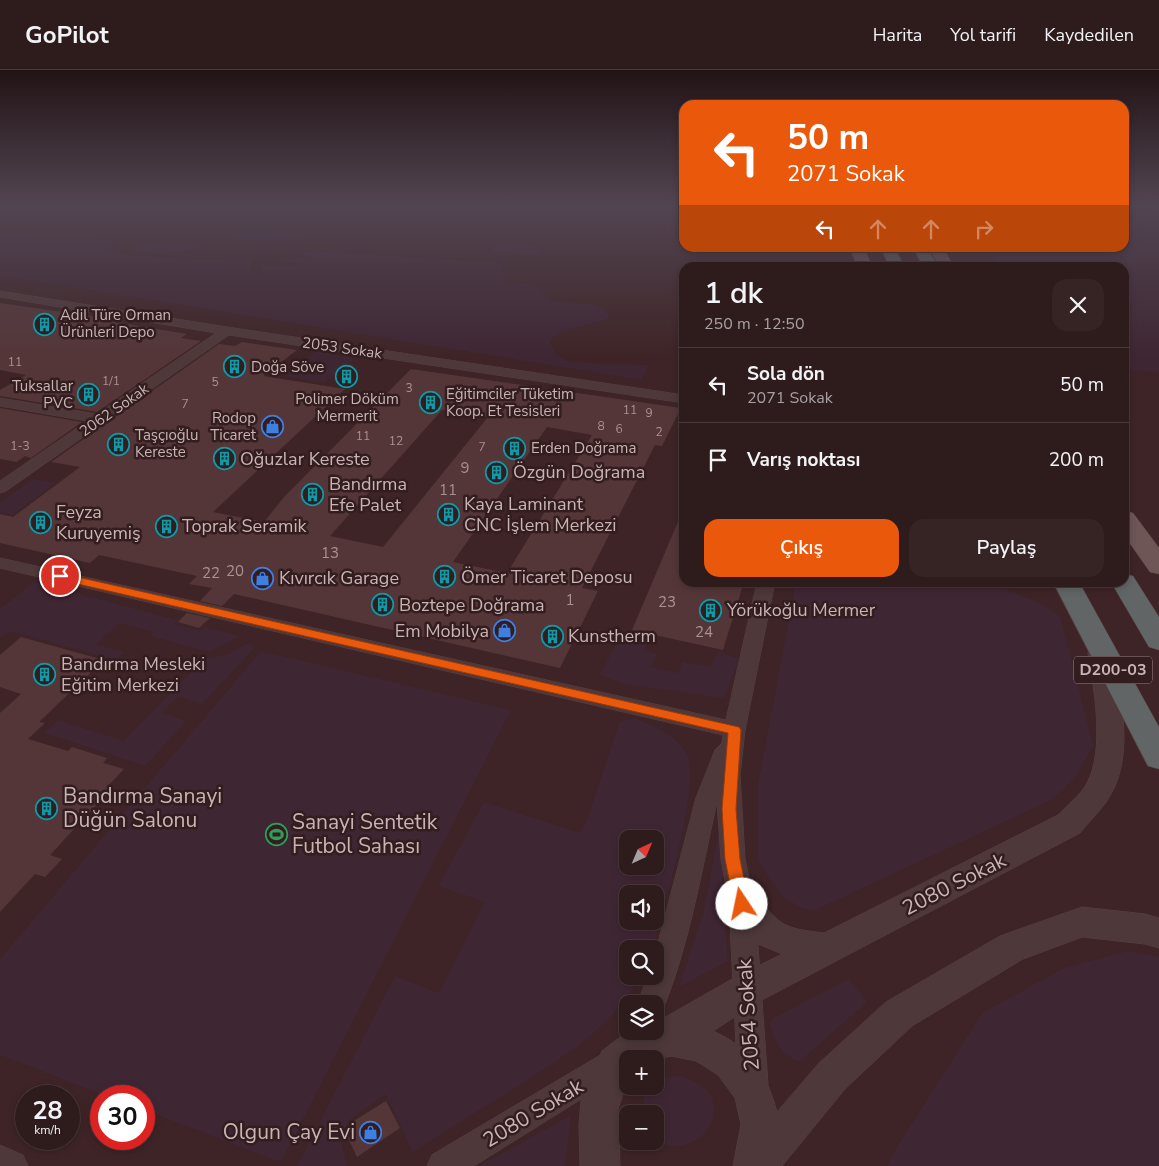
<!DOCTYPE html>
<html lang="tr">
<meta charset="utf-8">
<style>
body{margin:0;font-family:"Nunito Sans",sans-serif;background:#362425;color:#f1f3f6;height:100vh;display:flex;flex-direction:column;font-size:19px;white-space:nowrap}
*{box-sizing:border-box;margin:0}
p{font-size:16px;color:#a7a1a3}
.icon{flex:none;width:28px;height:28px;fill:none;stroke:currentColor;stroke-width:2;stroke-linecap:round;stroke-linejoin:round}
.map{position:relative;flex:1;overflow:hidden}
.drawer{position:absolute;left:679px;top:192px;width:450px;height:325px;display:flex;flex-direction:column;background:#2e1b1c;border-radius:15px;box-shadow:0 2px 8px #0003,0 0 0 1px #49393b}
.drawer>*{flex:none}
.guide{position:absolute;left:679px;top:30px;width:450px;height:152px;border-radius:15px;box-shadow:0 2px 8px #0003,0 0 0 1px #49393b;background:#ea580c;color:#fff;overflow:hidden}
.needle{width:32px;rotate:44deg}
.controls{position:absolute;left:619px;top:760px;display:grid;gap:10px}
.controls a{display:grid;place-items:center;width:45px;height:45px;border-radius:10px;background:#2e1b1c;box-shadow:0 2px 8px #0003,0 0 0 1px #49393b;font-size:25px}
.speed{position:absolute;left:15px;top:1015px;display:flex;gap:10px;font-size:25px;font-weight:700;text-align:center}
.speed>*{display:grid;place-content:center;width:65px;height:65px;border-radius:50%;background:#2e1b1c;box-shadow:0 2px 8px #0003,0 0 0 1px #49393b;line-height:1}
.speed small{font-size:12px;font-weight:400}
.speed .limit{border:8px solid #d22;background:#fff;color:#111}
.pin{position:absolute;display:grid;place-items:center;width:42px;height:42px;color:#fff;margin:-21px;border:2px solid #fff;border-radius:50%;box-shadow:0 1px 5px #0007}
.me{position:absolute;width:55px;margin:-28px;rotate:349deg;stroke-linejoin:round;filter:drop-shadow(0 0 4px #0008)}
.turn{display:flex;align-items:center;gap:18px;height:105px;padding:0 25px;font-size:22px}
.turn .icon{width:65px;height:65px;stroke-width:2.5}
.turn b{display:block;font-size:35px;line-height:42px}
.lanes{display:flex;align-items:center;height:48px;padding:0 25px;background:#0003;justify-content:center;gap:25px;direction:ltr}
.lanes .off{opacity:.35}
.round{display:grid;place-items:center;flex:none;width:52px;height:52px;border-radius:15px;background:#362425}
.summary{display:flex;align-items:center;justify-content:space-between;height:85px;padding:0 25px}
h1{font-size:30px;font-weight:600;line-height:38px}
.cta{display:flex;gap:10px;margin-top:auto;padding:10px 25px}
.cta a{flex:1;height:58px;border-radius:15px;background:#ea580c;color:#fff;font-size:20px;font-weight:600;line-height:58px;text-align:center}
.cta a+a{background:#362425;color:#f1f3f6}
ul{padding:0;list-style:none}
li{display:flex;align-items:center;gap:15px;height:75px;padding:0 25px;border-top:1px solid #49393b}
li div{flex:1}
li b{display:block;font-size:19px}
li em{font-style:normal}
header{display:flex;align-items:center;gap:30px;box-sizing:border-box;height:70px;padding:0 25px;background:#2e1b1c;border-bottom:1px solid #49393b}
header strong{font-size:24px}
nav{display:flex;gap:28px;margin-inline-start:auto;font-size:18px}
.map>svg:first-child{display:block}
</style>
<header>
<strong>GoPilot</strong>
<nav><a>Harita</a><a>Yol tarifi</a><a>Kaydedilen</a></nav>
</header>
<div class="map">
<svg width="1159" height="1096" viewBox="0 0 1159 1096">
<rect width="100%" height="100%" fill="#3e2426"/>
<!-- green -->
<g fill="#3f2633" fill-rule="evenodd">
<polygon points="517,134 567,134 564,140 515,138"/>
<polygon points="1124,134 1159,134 1159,302 1124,300 1124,198 1000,197 993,188 969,178 1124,178"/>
<polygon points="253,159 305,162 293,172 233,169 244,160"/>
<path d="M 0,163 L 119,170 L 120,173 L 110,181 L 126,185 L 205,190 L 253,188 L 250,198 L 256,207 L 264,206 L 261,198 L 263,195 L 292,197 L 298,193 L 272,189 L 310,189 L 313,187 L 305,185 L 303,182 L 317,181 L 500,193 L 505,213 C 526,213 536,213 549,230 L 596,235 L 609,244 L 607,249 L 561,262 L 550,271 L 556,284 L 569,292 L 649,295 L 641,310 L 0,205 Z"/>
<path d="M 137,171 L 211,176 C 195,179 145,190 133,178 Z"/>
<polygon points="496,173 542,176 537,185 490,182"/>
<polygon points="316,281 355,288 324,313 283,306"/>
<polygon points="33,409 56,413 12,445 0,442 0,432"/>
<polygon points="34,512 177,550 174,554 202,561 206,557 240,566 210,582 150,566 153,562 119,553 96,574 124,582 116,590 10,561 0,568 0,539"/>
<path d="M 796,512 L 975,513 C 1007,518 1034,528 1060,546 L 1093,675 L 1076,707 L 1051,730 L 813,841 L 802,838 L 783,827 L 758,791 L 758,714 Z"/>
<polygon points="622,562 649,569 644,580 657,584 651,597 679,603 682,592 711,597 718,582 739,589 724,628 625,614 600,605"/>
<polygon points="248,573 256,576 202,634 178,626 162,643 186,651 145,696 45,663 58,650 124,671 204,589 229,584"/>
<polygon points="261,581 511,640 281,1092 144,1040 144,1026 107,1026 0,985 0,889"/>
<path d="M 636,649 C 656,657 677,665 687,685 C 701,715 662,842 653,879 L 628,879 L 628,906 L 640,906 C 611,960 560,989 510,1021 C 478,1041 445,1061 413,1082 L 385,1024 L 348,1051 L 341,1070 L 347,1096 L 297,1096 L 395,906 L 439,923 L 485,832 L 438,816 L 484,732 L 580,763 L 587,751 L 620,651 ZM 628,769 L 655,769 L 655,796 L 628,796 ZM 628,824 L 655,824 L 655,851 L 628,851 Z"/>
<polygon points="726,745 722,820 728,891 679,917 703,844 722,746"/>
<polygon points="1128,881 1159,887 1159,1096 887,1096 892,1085 982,943 1064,898"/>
<path d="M 849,909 L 867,932 L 800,991 C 783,989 773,968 770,953 L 773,948 Z"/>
<path d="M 680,1006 C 748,1024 702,1096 655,1071 L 655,1044 L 642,1044 L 644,1028 L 652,1016 L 655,1016 L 655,1013 L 665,1007 Z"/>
<polygon points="571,1045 565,1096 479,1096"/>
</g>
<!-- building -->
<g fill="#543638" fill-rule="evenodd">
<polygon points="0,233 99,247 96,249 187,264 181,268 201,271 97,342 0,326 0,320 26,305 0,300"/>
<path d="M 242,272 L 297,280 L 263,306 L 345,319 L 213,442 L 264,452 L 284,427 L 411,299 L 681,338 L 662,376 L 655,375 L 582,518 L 598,521 L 560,598 L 234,524 L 222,536 L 200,531 L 212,518 L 189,514 L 197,506 L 99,485 L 90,493 L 0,473 L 0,444 L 13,447 L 80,397 L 51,392 L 219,274 L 235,276 ZM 442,340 L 488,347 L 383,477 L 330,466 ZM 547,357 L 592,365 L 507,503 L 453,492 Z"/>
<polygon points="0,338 82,352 31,388 25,386 17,392 0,389"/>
<polygon points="683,440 684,512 744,512 723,580 632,560"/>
<polygon points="187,543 210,548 199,558 178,552"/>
<polygon points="21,567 104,590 39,652 45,653 28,669 68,681 72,677 107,688 103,693 124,699 109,715 114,716 50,785 62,789 45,807 35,804 0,842 0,643 21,624 0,617 0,585"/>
<polygon points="386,1031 400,1058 357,1087 347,1066 352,1052"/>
</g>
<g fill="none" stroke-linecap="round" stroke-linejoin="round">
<defs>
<g id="minor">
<polygon points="0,221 227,257 684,325 684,333 229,265 6,421 0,423 0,411 87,351 0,336 0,328 97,344 216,263 0,227"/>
<path d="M 0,488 L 726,650 L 757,512 L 775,512 L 745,660 L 740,705 L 745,789 L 755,834 L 768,1014 L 764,1025 L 753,1029 L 742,1025 L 738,1014 L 729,834 L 721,789 L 717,732 C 701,803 689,877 661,944 L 655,946 L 655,934 L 637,934 L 648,906 L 655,906 L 655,884 L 696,728 L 715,680 L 722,673 L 723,665 L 0,498 Z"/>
<polygon points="613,978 623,983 628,993 623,1003 474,1096 427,1096 432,1085"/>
<polygon points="0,1075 23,1085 28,1096 0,1096"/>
</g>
<path id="tertiary" d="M 1100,575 L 1109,577 L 1112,583 C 1121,625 1134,684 1111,724 C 1104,738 1090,750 1080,763 L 758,932 L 713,961 C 751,978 766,1002 777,1042 L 819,993 L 886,932 L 1000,866 L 1082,837 L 1145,844 L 1159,848 L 1159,878 L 1145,874 L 1082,867 L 1023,889 L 912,956 L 845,1019 L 782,1096 L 733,1096 L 741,1054 L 735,1028 L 718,1005 L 696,991 L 671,986 L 655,989 L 628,989 L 628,1010 L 618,1039 L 620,1096 L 580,1096 L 579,1055 L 581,1031 L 602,981 L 628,961 L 655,961 L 655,953 L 734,908 L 782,884 L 756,873 L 731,844 L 726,834 L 731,824 L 742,820 C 758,826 765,839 778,850 C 790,860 809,861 824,863 L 1058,745 C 1067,735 1081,725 1087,713 C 1105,680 1094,619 1088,583 L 1091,577 Z"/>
<g id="primary">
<polygon points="850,178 864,178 873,198 858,198"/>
<polygon points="929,178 943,178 955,198 940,198"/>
<polygon points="1124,441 1133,443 1159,478 1159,504 1150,502 1124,465"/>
</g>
<g id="trunk">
<polygon points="881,178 895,178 905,198 890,198"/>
<polygon points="913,178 927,178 939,198 924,198"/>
<polygon points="1124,504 1133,506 1159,547 1159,580 1149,577 1111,512 1124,512"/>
<polygon points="1053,512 1079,512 1159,657 1159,699 1148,696"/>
</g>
</defs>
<!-- minor casing -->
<use href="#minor" stroke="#574142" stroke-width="1"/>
<!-- tertiary casing -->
<use href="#tertiary" stroke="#574142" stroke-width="1"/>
<!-- primary casing -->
<use href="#primary" stroke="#574142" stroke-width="1"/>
<!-- trunk casing -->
<use href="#trunk" stroke="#564041" stroke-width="1"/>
<!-- minor -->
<use href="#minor" fill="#4e3839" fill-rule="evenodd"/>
<!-- tertiary -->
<use href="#tertiary" fill="#4e3839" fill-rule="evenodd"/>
<!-- primary -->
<use href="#primary" fill="#6e5657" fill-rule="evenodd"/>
<!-- trunk -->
<use href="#trunk" fill="#626565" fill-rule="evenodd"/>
</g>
<!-- sky -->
<linearGradient id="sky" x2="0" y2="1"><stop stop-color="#221415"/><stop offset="0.47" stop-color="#524552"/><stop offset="1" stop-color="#524552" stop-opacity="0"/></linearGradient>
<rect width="1159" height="287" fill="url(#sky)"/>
<!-- route -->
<polygon fill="#ea580c" stroke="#983908" points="60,503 739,657 741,660 736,739 740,789 749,834 747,839 742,841 736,839 734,834 725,789 722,739 728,663 56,509 56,504"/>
<!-- icons -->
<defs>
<symbol id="building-ring" viewBox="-11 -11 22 22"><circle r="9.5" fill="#331d1e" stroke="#0f9aa8" stroke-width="1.5"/><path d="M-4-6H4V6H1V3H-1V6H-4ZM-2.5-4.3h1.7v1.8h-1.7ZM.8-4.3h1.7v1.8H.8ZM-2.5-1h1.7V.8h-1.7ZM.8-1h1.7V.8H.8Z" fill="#0f9aa8"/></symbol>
<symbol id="shop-ring" viewBox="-11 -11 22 22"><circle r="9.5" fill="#331d1e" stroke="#3f7fe0" stroke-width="1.5"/><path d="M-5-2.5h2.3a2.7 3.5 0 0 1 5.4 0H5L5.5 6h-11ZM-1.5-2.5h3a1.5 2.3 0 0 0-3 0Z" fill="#3f7fe0"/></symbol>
<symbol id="stadium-ring" viewBox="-11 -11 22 22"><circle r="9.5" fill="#331d1e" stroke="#2e9e5b" stroke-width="1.5"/><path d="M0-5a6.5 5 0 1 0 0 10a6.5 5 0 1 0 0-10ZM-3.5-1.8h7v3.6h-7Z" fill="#2e9e5b"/></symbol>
</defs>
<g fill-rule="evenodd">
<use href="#building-ring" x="32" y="242" width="25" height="25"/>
<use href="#building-ring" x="222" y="284" width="25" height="25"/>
<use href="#building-ring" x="334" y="294" width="25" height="25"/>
<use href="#building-ring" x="76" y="312" width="25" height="25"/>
<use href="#building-ring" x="418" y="320" width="25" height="25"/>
<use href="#shop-ring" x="260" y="344" width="25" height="25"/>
<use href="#building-ring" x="106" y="362" width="25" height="25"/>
<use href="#building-ring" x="502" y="366" width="25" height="25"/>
<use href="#building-ring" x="212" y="376" width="25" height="25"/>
<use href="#building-ring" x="484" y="390" width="25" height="25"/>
<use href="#building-ring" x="300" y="412" width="25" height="25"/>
<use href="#building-ring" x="436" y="432" width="25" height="25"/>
<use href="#building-ring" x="28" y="440" width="25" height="25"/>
<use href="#building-ring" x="154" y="444" width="25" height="25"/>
<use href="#building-ring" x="432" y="494" width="25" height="25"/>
<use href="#shop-ring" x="250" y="496" width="25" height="25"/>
<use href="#building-ring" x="370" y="522" width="25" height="25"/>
<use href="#building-ring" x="698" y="528" width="25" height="25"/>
<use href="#shop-ring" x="492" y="548" width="25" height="25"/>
<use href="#building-ring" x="540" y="554" width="25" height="25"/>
<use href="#building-ring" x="32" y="592" width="25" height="25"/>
<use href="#building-ring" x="34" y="726" width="25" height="25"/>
<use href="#stadium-ring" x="264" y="752" width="25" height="25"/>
<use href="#shop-ring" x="358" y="1050" width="25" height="25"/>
</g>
<g text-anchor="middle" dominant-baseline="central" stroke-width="5" stroke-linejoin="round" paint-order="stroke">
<!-- far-number labels -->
<g font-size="12" fill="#aa9294">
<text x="15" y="292">11</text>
<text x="111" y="311">1/1</text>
<text x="215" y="312">5</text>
<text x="409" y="318">3</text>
<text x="185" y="334">7</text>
<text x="630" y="340">11</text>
<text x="649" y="343">9</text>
<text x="601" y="356">8</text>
<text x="619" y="359">6</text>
<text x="659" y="362">2</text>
<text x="363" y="366">11</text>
<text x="396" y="371">12</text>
<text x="20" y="376">1-3</text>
<text x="482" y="377">7</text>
</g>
<!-- far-poi labels -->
<g font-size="15" fill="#c9b4b5" stroke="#331d1e" text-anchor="start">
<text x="60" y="245">Adil Türe Orman<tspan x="60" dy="17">Ürünleri Depo</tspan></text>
<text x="251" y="297">Doğa Söve</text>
<text x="73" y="316" text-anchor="end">Tuksallar<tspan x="73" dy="17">PVC</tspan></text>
<text x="446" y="324">Eğitimciler Tüketim<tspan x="446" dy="17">Koop. Et Tesisleri</tspan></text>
<text x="347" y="329" text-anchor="middle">Polimer Döküm<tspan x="347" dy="17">Mermerit</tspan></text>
<text x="256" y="348" text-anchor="end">Rodop<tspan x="256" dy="17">Ticaret</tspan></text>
<text x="135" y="365">Taşçıoğlu<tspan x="135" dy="17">Kereste</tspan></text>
<text x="531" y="378">Erden Doğrama</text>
</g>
<!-- far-street labels -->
<g font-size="15" fill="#c9b4b5" stroke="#331d1e">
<text transform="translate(342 278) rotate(8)">2053 Sokak</text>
<text transform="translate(114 340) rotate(-35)">2062 Sokak</text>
</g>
<!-- number labels -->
<g font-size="15" fill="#aa9294">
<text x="465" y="398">9</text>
<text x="448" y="420">11</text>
<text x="330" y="483">13</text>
<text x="235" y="501">20</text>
<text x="211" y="503">22</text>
<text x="570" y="530">1</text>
<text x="667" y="532">23</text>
<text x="704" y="562">24</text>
</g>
<!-- shield labels -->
<rect fill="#331d1e" stroke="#9c8788" stroke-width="1" x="1074" y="586.5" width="78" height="27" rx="4"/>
<g font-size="16" font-weight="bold" fill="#c9b4b5">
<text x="1113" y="600">D200-03</text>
</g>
<!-- poi labels -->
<g font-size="18" fill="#c9b4b5" stroke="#331d1e" text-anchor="start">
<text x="240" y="389">Oğuzlar Kereste</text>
<text x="513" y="402">Özgün Doğrama</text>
<text x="329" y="414">Bandırma<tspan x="329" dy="21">Efe Palet</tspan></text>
<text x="464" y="434">Kaya Laminant<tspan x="464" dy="21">CNC İşlem Merkezi</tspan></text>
<text x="56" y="442">Feyza<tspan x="56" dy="21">Kuruyemiş</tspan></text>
<text x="182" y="456">Toprak Seramik</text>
<text x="461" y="507">Ömer Ticaret Deposu</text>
<text x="279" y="508">Kıvırcık Garage</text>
<text x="399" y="535">Boztepe Doğrama</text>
<text x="727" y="540">Yörükoğlu Mermer</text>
<text x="489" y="561" text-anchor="end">Em Mobilya</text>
<text x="568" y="566">Kunstherm</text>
<text x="61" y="594">Bandırma Mesleki<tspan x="61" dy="21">Eğitim Merkezi</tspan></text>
</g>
<!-- near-poi labels -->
<g font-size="21" fill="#c9b4b5" stroke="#331d1e" text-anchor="start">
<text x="63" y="726">Bandırma Sanayi<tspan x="63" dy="24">Düğün Salonu</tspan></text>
<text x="292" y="752">Sanayi Sentetik<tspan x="292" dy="24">Futbol Sahası</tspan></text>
<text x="355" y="1062" text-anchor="end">Olgun Çay Evi</text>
</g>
<!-- near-street labels -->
<g font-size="21" fill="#c9b4b5" stroke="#331d1e">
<text transform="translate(954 814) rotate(-27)">2080 Sokak</text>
<text transform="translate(748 945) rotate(-94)">2054 Sokak</text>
<text transform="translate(533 1043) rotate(-31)">2080 Sokak</text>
</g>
</g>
</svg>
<div class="controls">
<a><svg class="needle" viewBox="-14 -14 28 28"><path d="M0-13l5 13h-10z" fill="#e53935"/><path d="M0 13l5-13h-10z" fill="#a7a1a3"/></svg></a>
<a><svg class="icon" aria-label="sound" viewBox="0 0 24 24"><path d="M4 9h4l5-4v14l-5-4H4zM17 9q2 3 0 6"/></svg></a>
<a><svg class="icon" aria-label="search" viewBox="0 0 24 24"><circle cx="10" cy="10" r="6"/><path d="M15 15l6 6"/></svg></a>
<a><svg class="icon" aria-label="layers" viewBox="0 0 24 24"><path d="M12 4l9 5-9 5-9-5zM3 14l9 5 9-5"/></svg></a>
<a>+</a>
<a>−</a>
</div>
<div class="speed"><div>28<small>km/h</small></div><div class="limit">30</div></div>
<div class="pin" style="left:60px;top:506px;background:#d93025"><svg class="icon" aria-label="arrive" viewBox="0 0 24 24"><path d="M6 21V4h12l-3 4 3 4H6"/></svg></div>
<svg class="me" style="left:742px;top:834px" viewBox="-20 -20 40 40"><circle r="19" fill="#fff"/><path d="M0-13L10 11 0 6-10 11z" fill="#ea580c"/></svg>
<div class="guide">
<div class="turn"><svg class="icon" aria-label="left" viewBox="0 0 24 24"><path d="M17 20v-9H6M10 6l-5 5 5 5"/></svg><div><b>50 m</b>2071 Sokak</div></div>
<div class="lanes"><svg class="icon" aria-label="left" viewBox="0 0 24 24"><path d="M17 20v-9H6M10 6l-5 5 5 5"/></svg><svg class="icon off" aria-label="ahead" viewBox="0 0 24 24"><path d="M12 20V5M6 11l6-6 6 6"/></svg><svg class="icon off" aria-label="ahead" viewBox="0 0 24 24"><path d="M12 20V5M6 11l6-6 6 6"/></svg><svg class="icon off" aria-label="right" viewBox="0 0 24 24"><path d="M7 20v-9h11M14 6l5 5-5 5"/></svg></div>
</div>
<section class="drawer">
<div class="summary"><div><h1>1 dk</h1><p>250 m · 12:50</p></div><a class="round"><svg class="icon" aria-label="close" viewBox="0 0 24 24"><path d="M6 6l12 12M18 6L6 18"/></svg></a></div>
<ul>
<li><svg class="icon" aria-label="left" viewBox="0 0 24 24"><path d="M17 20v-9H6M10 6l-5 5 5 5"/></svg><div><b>Sola dön</b><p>2071 Sokak</p></div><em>50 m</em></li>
<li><svg class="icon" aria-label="arrive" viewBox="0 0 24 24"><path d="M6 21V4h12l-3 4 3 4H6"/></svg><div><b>Varış noktası</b></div><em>200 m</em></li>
</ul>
<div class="cta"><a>Çıkış</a><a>Paylaş</a></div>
</section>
</div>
